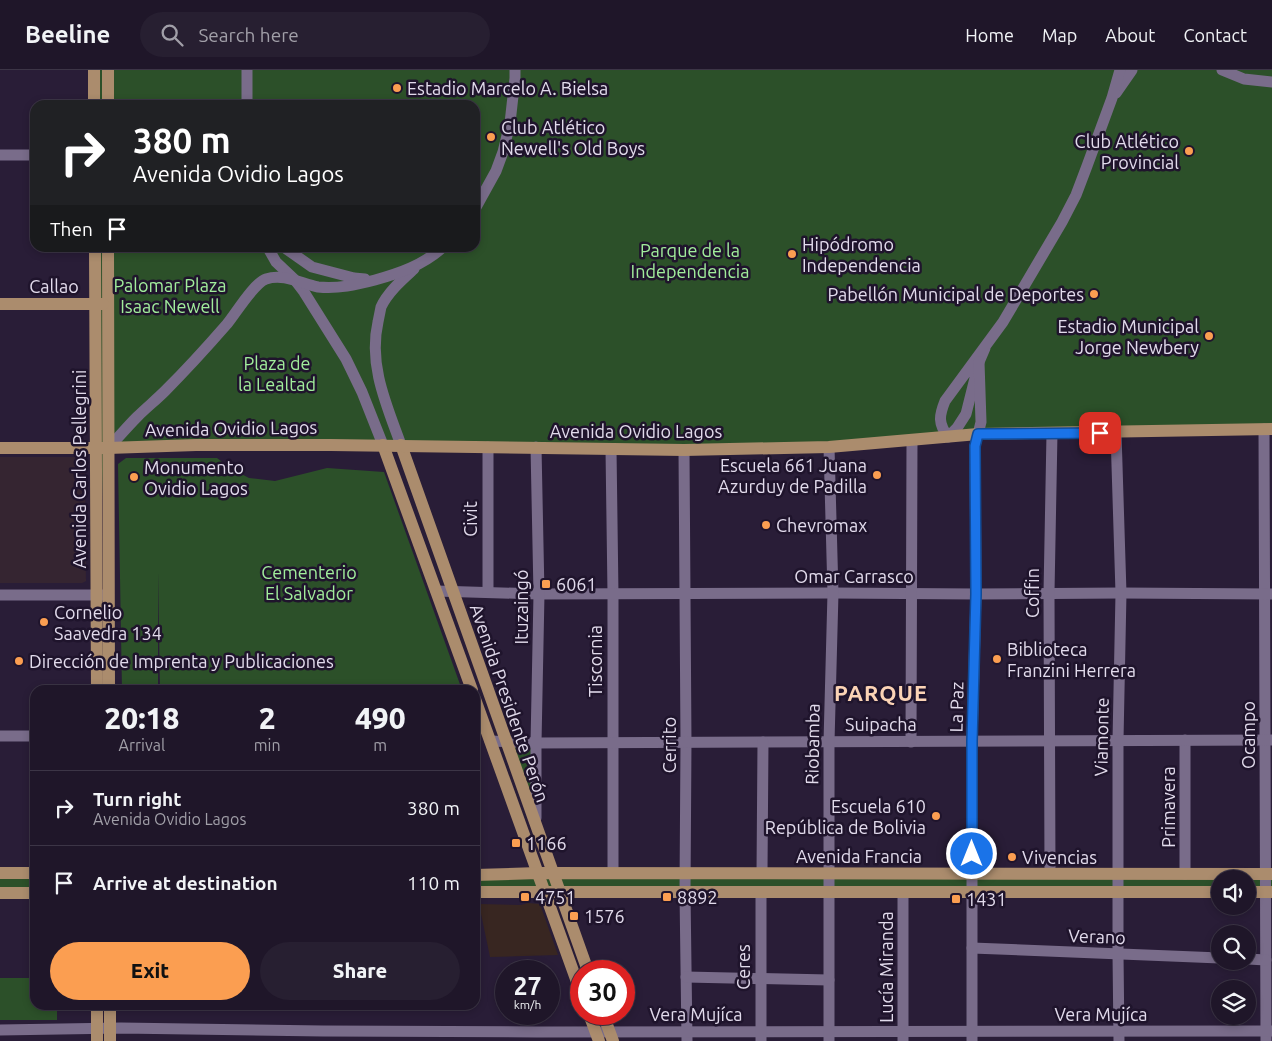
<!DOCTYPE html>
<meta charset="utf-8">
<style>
body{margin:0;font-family:Ubuntu,sans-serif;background:#271f31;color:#f1f3f6;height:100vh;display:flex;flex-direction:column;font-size:19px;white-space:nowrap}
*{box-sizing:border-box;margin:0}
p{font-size:16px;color:#a19fa8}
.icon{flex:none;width:28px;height:28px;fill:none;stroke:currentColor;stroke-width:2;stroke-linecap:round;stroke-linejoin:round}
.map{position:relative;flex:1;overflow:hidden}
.drawer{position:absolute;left:30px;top:615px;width:450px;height:325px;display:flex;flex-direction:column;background:#1f1629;border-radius:15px;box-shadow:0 2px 8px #0003,0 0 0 1px #3c3546}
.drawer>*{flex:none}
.guide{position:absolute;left:30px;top:30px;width:450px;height:152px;border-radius:15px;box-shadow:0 2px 8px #0003,0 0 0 1px #3c3546;background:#202124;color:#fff;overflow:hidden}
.controls{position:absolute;left:1211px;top:800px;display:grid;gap:10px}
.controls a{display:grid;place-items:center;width:45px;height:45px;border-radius:50%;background:#1f1629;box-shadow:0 2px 8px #0003,0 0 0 1px #3c3546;font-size:25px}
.speed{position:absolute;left:495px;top:890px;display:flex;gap:10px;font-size:25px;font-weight:700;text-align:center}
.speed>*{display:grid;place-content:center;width:65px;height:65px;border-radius:50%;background:#1f1629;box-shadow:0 2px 8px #0003,0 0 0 1px #3c3546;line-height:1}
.speed small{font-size:12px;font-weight:400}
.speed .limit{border:8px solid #d22;background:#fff;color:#111}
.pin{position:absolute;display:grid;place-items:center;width:42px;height:42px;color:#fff;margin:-21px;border-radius:10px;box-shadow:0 2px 8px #0006}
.me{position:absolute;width:55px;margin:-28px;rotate:0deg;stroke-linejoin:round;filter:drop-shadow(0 0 4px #0008)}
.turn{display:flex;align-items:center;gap:18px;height:105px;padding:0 20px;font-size:22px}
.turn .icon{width:65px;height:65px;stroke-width:2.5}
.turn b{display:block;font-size:35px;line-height:42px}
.then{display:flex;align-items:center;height:48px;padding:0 20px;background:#0003;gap:10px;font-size:19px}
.eta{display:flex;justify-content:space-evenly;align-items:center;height:85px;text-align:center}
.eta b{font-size:30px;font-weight:800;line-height:35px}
.cta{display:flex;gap:10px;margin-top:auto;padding:10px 20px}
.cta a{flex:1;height:58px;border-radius:30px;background:#fb9e51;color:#111;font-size:20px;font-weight:800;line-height:58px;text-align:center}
.cta a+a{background:#271f31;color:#f1f3f6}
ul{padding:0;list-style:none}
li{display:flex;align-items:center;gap:15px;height:75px;padding:0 20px;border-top:1px solid #3c3546}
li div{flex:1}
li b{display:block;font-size:19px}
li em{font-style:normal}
header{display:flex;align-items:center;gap:30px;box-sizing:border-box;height:70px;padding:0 25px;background:#1f1629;border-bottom:1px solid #3c3546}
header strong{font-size:24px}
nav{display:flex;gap:28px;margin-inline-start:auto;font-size:18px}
.search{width:350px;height:45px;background:#271f31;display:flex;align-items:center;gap:12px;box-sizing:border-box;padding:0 18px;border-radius:28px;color:#a19fa8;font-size:19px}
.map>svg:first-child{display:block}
</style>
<header>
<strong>Beeline</strong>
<div class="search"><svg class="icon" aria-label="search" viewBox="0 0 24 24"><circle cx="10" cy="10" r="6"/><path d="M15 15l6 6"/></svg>Search here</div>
<nav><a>Home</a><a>Map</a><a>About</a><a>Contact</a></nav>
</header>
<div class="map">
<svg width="1272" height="971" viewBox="0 0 1272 971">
<rect width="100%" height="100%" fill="#291d37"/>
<!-- commercial -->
<polygon fill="#352531" points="0,387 81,387 85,389 86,511 82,513 0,513"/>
<!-- industrial -->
<polygon fill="#382621" points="528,833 540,834 558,885 490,887 479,834 521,835"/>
<!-- green -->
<g fill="#2c5029">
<polygon points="94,0 1272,0 1272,359 1116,363 829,377 109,378 109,620 95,178 475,178 475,35 94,35"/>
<polygon points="126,388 217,388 230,398 249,408 275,411 327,398 384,402 462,620 160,620 158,502 158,620 122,620 118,394"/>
<polygon points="531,675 532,727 512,676"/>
<rect x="0" y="803" width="35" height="20"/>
<polygon points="1272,804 1272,822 1248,822 1248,809 1220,809 1220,822 475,822 475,805"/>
<polygon points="0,908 35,908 35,935 57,935 57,950 0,950"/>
</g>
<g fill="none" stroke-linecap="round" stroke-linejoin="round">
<!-- minor -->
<g stroke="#796c8a" stroke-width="11">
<polyline points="247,0 247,35"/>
<polyline points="1222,0 1244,9 1272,12"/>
<polyline points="1116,23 1132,0"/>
<polyline points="0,85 35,85"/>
<polyline points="475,139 496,101 503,82 510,53 515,8 515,0"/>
<polyline points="268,178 276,192 294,209 304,222 346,289 362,322 383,375"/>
<polyline points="285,178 312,197 354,208 365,209"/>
<path d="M 985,278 L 979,292 L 966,344 L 957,358 L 948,367 C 938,353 939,346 945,331 L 1003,252 L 1062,152 L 1076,125 L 1087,96 L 1112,28 L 1120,0"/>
<polyline points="1264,359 1266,971"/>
<polyline points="1116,363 1121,523 1118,670 1118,884 1119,971"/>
<path d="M 401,375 C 387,336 368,295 378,252 C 379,247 380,242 381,237 C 388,222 402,210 414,199"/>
<path d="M 108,378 C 118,368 127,357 137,347 C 146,338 156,330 165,321 C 186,300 207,277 227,254 C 236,243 254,213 266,209 C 284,203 302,214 318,217 C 338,219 356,215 375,210 C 400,203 423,195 442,178"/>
<polyline points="611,379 613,524 613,803"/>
<polyline points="684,380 686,672 685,822 687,971"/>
<polyline points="436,521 539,524 833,523 976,524 1121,523 1272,524"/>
<polyline points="488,522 488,377"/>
<polyline points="0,525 106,525"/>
<polyline points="0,666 35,666"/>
<polyline points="1185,670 1185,804"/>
<polyline points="490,671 536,673 1272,670"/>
<polyline points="911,672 912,370"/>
<polyline points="536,748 536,673 539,524 536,377"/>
<polyline points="762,803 763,672"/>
<polyline points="1050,803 1049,523 1052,363"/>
<polyline points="903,822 903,971"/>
<polyline points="972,878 1220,888"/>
<polyline points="1248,889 1266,890"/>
<polyline points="686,907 829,910"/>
<polyline points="0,960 121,958 323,961 537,962 1272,961"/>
<polyline points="761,971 761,822"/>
<polyline points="829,971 829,672 833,523 829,377"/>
<polyline points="972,971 972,671 976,524 975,376 981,352 979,292"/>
</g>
<!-- major -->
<g stroke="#ab8c6d" stroke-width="12">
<polyline points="108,0 108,35"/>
<polyline points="94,35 94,0"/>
<polyline points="95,178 97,620"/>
<polyline points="108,178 109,620"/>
<polyline points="0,234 103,234"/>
<polyline points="383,375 472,620"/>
<polyline points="401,375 588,901"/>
<polyline points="0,378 108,378 196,375 331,375 684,380 829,377 978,364 1272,359"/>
<polyline points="475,629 581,923"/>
<polyline points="0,803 35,803"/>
<polyline points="475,805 538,803 1272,804"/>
<polyline points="475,822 1220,822"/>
<polyline points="1248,822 1272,822"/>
<polyline points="0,823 35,823"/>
<polyline points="97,935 97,971"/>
<polyline points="110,935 110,971"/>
<polyline points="589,944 599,971"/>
<polyline points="603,944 613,971"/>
</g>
</g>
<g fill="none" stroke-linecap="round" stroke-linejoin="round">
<defs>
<polyline id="route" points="972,784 972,671 976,524 975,376 978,364 1100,363"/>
</defs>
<!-- route casing -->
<use href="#route" stroke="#114b97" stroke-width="12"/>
<!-- route -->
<use href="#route" stroke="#1a73e8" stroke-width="9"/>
</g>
<!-- markers -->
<g fill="#fb9e51" stroke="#1f142c" stroke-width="2">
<circle cx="397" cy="18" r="5"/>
<circle cx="491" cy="67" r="5"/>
<circle cx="1189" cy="81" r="5"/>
<circle cx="792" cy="184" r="5"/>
<circle cx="1094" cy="224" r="5"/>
<circle cx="1209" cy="266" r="5"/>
<circle cx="877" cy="405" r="5"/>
<circle cx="134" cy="407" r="5"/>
<circle cx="766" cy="455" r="5"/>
<rect x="541" y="509" width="10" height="10" rx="2.5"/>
<circle cx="44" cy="552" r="5"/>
<circle cx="997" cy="589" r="5"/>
<circle cx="19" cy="591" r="5"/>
<circle cx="936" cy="746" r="5"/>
<rect x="511" y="768" width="10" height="10" rx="2.5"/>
<circle cx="1012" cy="787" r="5"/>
<rect x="520" y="822" width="10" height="10" rx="2.5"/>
<rect x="662" y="822" width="10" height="10" rx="2.5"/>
<rect x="951" y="824" width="10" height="10" rx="2.5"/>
<rect x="569" y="841" width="10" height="10" rx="2.5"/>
</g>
<g text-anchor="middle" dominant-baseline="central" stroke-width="5" stroke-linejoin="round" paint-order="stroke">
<!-- poi labels -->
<g font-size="18" fill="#e2dbec" stroke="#1f142c" text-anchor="start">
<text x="407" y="18">Estadio Marcelo A. Bielsa</text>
<text x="501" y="57">Club Atlético<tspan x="501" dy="21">Newell's Old Boys</tspan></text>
<text x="1179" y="71" text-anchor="end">Club Atlético<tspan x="1179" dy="21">Provincial</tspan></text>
<text x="802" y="174">Hipódromo<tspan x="802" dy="21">Independencia</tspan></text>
<text x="1084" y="224" text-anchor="end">Pabellón Municipal de Deportes</text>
<text x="1199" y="256" text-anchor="end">Estadio Municipal<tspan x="1199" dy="21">Jorge Newbery</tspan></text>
<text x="867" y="395" text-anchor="end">Escuela 661 Juana<tspan x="867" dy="21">Azurduy de Padilla</tspan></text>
<text x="144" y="397">Monumento<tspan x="144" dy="21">Ovidio Lagos</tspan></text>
<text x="776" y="455">Chevromax</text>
<text x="556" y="514">6061</text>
<text x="54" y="542">Cornelio<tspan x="54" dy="21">Saavedra 134</tspan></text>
<text x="1007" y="579">Biblioteca<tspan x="1007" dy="21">Franzini Herrera</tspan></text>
<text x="29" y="591">Dirección de Imprenta y Publicaciones</text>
<text x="926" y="736" text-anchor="end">Escuela 610<tspan x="926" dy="21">República de Bolivia</tspan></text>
<text x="526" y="773">1166</text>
<text x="1022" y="787">Vivencias</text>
<text x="535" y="827">4751</text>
<text x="677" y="827">8892</text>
<text x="966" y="829">1431</text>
<text x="584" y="846">1576</text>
</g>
<!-- park labels -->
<g font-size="18" fill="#a1ed9b" stroke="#1f142c">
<text x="690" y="180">Parque de la<tspan x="690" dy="21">Independencia</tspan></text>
<text x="170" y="215">Palomar Plaza<tspan x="170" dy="21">Isaac Newell</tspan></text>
<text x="277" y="293">Plaza de<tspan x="277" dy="21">la Lealtad</tspan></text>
<text x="309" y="502">Cementerio<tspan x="309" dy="21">El Salvador</tspan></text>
</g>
<!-- street labels -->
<g font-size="18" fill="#e2dbec" stroke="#1f142c">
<text x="54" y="216">Callao</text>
<text transform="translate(231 358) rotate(-1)">Avenida Ovidio Lagos</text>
<text x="636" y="361">Avenida Ovidio Lagos</text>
<text transform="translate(79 399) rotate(-90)">Avenida Carlos Pellegrini</text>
<text transform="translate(470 449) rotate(-90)">Civit</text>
<text x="854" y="506">Omar Carrasco</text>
<text transform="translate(1032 523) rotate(-90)">Coffin</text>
<text transform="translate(521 537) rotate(-90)">Ituzaingó</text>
<text transform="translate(595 591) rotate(-90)">Tiscornia</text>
<text transform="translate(510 633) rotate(71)">Avenida Presidente Perón</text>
<text transform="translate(956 637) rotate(-89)">La Paz</text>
<text x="881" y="654">Suipacha</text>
<text transform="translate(1248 665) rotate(-90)">Ocampo</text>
<text transform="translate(1101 667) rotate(-89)">Viamonte</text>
<text transform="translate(812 674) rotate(-89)">Riobamba</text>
<text transform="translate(669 675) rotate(-90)">Cerrito</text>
<text transform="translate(1168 737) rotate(-90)">Primavera</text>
<text x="859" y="786">Avenida Francia</text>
<text transform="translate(1097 866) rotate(2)">Verano</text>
<text transform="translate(743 897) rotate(-90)">Ceres</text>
<text transform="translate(886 897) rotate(-90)">Lucía Miranda</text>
<text x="696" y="944">Vera Mujíca</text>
<text x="1101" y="944">Vera Mujíca</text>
</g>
<!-- district labels -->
<g font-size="22" font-weight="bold" letter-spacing="1" fill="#fbd3b5" stroke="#1f142c">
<text x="881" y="622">PARQUE</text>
</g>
</g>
</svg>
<div class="controls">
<a><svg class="icon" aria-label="sound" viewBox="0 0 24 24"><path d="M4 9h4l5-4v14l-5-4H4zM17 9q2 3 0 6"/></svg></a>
<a><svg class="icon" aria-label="search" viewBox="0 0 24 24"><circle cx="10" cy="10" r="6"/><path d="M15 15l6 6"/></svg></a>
<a><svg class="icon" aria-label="layers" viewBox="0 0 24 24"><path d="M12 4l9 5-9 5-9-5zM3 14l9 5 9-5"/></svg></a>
</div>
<div class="speed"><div>27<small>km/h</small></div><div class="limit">30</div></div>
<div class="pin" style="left:1100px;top:363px;background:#d93025"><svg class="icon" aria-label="arrive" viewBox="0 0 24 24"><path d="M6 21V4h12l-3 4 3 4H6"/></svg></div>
<svg class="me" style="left:972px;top:784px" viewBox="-20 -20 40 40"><circle r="17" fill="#1a73e8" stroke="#fff" stroke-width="3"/><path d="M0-11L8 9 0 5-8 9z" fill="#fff"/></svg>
<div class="guide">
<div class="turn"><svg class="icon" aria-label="right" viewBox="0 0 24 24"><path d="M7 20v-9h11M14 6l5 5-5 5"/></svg><div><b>380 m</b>Avenida Ovidio Lagos</div></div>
<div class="then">Then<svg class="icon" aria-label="arrive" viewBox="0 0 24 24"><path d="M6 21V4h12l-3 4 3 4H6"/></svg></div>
</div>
<section class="drawer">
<div class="eta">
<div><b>20:18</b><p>Arrival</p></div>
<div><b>2</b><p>min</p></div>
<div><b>490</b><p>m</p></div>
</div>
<ul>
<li><svg class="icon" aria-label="right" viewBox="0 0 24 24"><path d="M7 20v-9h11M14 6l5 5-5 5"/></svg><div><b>Turn right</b><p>Avenida Ovidio Lagos</p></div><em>380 m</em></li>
<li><svg class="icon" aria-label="arrive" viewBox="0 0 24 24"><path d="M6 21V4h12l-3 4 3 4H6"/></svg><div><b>Arrive at destination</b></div><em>110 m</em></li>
</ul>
<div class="cta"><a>Exit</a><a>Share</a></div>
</section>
</div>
